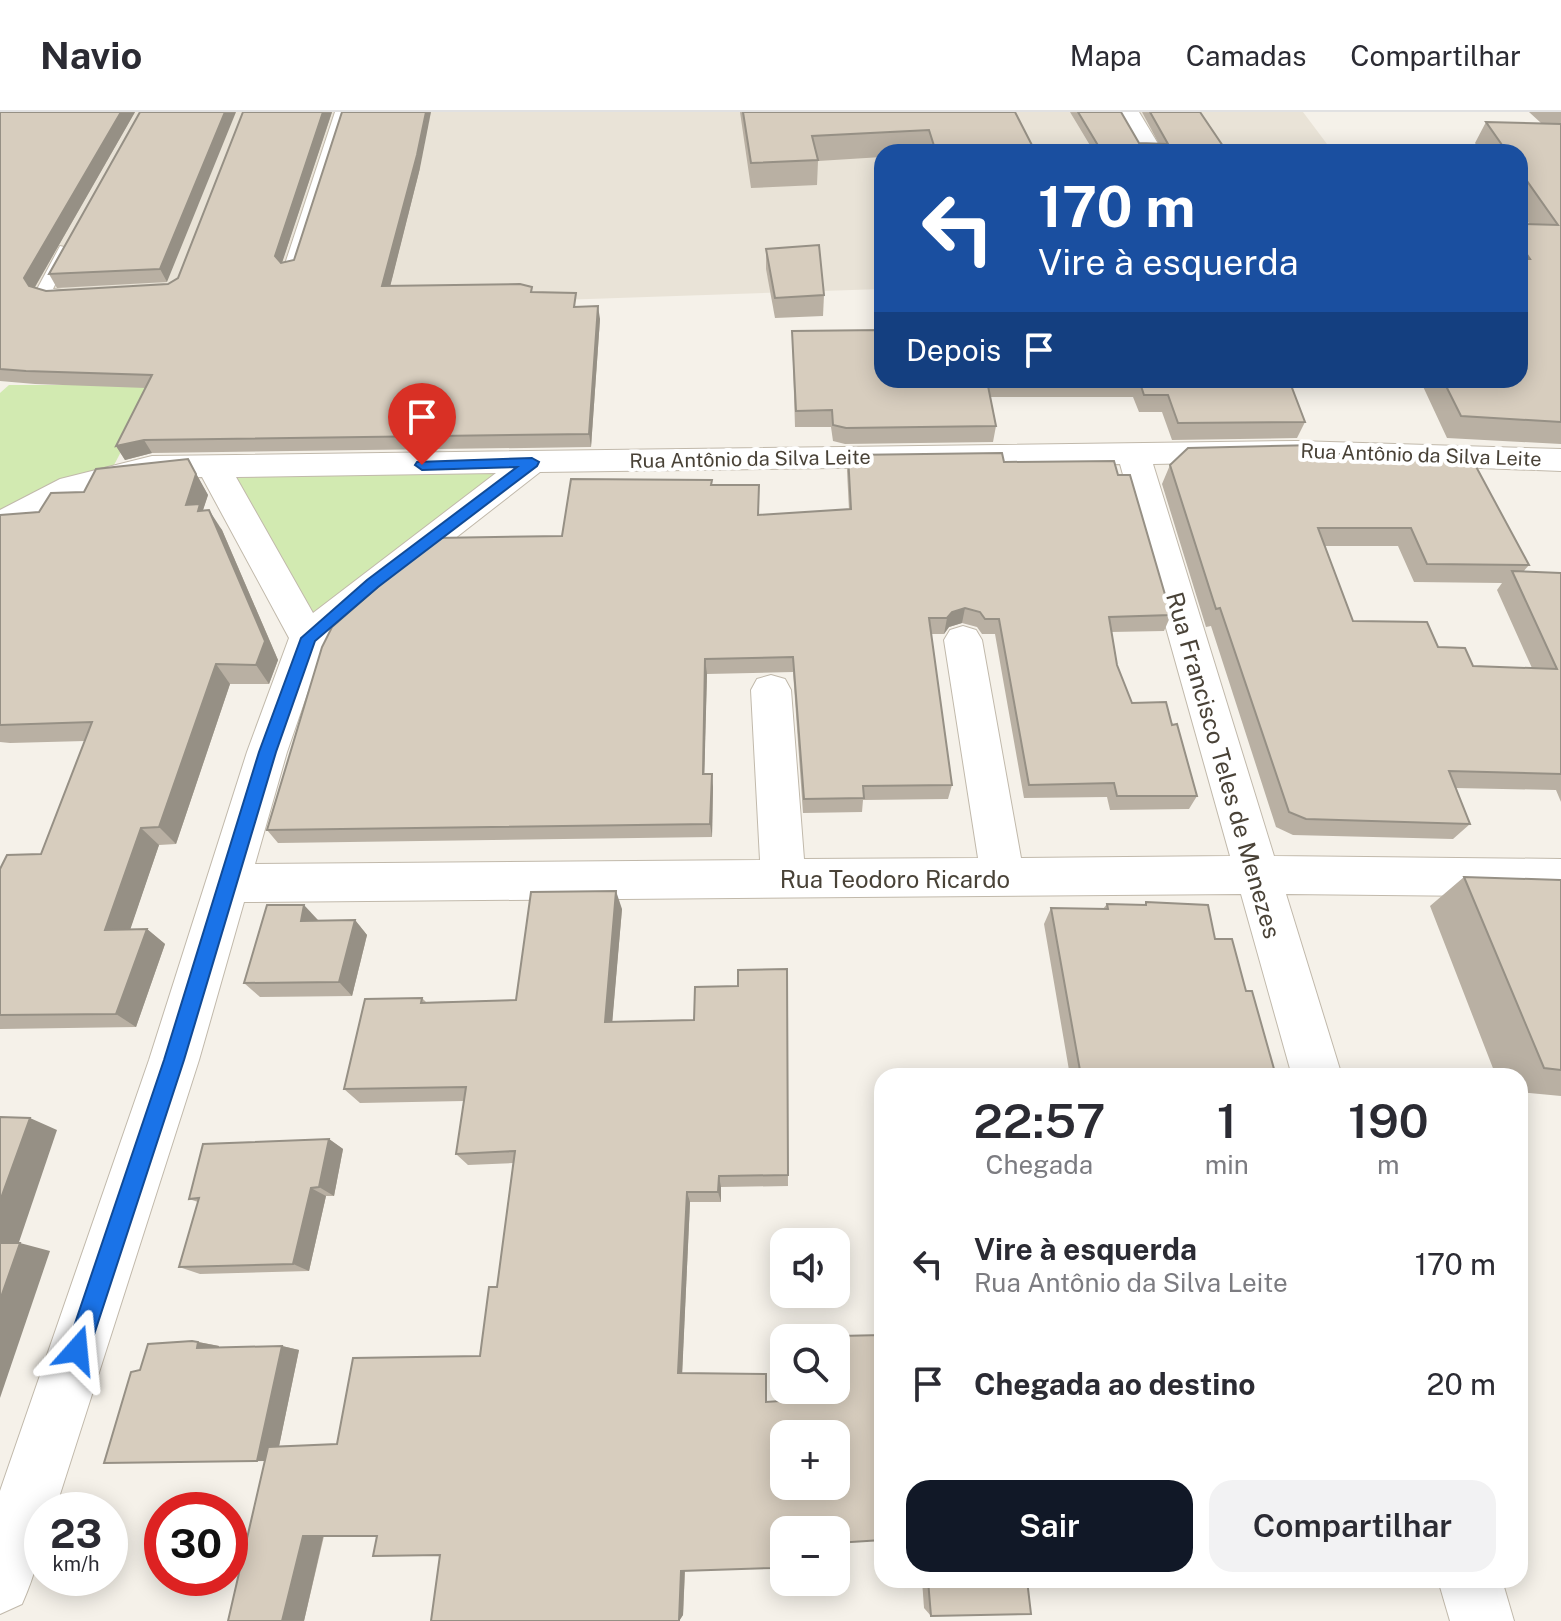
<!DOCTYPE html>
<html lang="pt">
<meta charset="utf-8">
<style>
body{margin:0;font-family:"Public Sans",sans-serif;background:#f2f2f3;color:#2b2b33;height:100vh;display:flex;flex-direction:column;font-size:30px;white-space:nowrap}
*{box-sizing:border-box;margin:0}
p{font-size:26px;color:#7c7c81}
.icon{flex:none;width:44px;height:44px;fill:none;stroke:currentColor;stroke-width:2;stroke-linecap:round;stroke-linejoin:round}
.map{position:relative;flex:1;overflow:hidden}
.drawer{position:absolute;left:874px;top:956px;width:654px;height:520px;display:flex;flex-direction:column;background:#fff;border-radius:24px;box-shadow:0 4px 20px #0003}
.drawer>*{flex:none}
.guide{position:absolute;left:874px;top:32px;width:654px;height:244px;border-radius:24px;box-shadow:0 4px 20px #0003;background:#1a4fa0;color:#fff;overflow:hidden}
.controls{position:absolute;left:770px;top:1116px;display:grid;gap:16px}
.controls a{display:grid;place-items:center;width:80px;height:80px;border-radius:16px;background:#fff;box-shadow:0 4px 20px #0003;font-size:40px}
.speed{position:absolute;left:24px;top:1380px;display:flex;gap:16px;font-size:40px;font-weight:700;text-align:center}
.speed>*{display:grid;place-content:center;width:104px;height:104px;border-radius:50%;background:#fff;box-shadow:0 4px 20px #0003;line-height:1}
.speed small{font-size:20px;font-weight:400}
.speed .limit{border:12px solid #d22;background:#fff;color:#111}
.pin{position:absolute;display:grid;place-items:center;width:68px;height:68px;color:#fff;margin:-82px -34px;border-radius:50% 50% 50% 0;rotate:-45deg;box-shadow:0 0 8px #0007}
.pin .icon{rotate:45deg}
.me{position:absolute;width:88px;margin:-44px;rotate:18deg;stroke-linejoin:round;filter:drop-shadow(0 0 6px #0008)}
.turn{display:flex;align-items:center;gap:28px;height:168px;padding:0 32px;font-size:36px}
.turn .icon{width:104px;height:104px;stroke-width:2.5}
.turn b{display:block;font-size:56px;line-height:68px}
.then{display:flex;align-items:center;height:76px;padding:0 32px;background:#0003;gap:16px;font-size:30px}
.eta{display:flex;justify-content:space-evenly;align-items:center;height:136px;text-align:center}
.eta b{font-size:48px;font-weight:600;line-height:56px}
.button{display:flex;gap:16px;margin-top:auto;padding:16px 32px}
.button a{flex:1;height:92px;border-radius:24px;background:#111827;color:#fff;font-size:32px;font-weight:600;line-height:92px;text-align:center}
.button a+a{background:#f2f2f3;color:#2b2b33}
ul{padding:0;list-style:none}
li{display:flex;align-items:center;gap:24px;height:120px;padding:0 32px}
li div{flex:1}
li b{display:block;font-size:30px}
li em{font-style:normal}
header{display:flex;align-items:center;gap:48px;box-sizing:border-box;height:112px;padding:0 40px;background:#fff;border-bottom:2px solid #e1e1e2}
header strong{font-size:38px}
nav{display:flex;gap:44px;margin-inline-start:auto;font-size:28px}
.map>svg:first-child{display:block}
</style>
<header>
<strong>Navio</strong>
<nav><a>Mapa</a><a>Camadas</a><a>Compartilhar</a></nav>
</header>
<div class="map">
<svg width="1561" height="1509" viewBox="0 0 1561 1509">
<rect width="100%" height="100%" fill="#f5f1e9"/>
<!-- residential -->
<polygon fill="#e9e3d7" points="0,0 1303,0 1333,40 882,40 882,177 0,207"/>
<!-- green -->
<g fill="#d2eab1">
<polygon points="9,273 156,273 114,353 82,363 0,408 0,281"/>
<polygon points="507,354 310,515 229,357"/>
</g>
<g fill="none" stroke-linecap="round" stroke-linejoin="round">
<defs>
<g id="service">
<polygon points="335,0 347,0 299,158 286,161 283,158"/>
<polygon points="60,134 72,137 53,177 78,180 78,186 43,186 35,181"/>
</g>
<g id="minor">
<polygon points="1115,0 1139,0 1163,40 1139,40"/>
<path d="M 1297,329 L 1561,337 L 1561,359 L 1297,349 L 1153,352 L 1274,744 L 1561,747 L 1561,785 L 1286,782 L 1342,964 L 1292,964 L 1241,782 L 244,790 L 199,948 L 55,1398 L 42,1398 C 42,1436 37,1458 22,1492 L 0,1502 L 0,1379 L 149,948 L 247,640 L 289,526 L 202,365 C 153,366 109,369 64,391 C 43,402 23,420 0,427 L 0,398 L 60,367 L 152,344 ZM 1120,352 L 1230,744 L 1021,746 L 982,528 L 976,518 L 963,514 L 950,518 L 944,528 L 978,746 L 804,747 L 791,578 L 785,567 L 771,563 L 757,567 L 751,578 L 760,748 L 255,752 L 287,640 L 324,533 L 385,481 L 540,360 ZM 496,361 L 313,501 L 236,365 Z"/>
<polygon points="1438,1468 1502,1468 1514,1509 1450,1509"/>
</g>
</defs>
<!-- service casing -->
<use href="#service" stroke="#c1b9ab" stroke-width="2"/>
<!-- minor casing -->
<use href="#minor" stroke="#c1b9ab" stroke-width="2"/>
<!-- service -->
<use href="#service" fill="#fff" fill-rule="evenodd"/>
<!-- minor -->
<use href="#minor" fill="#fff" fill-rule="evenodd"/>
</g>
<!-- wall -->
<g fill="#b9b0a3" fill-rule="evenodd">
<polygon points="0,0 135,0 35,175 46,179 168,172 178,166 243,0 332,0 282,150 294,148 420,56 390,174 533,180 578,195 600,207 591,335 152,341 125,348 116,334 146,276 35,272 0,269"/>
<polygon points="140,0 167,170 57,176 49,162"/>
<polygon points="740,0 1015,0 1035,40 882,40 882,45 818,49 817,73 751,76"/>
<polygon points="1070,0 1121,0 1139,31 1159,32 1142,0 1200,0 1227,40 1094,40"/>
<polygon points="1529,0 1561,0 1561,332 1447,326 1420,268 1520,268 1520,112 1530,113 1520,98 1520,40 1481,40 1475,31 1486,10 1541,11"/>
<polygon points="766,137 824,183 823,204 775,206 766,157"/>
<polygon points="792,219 1289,268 1305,310 1297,326 1172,328 1162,300 1139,300 1133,285 990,285 996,314 993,330 845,332 833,329 831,315 795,315"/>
<path d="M 1320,342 L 1371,347 L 1529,453 L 1523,460 L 1561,461 L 1561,690 L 1556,678 L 1455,676 L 1470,712 L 1453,727 L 1293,723 L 1276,715 L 1211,514 L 1206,515 L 1162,372 L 1170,353 ZM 1325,434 L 1398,434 L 1414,470 L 1502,471 L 1497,478 L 1532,556 L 1473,554 L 1438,535 L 1353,509 Z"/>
<polygon points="848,343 1004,350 1118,363 1171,503 1164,519 1111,520 1117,553 1132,591 1172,613 1197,684 1189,697 1110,698 1107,685 1024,686 995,522 982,522 977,515 962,511 949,515 944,522 931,522 952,673 948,687 863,688 862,700 803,701 793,560 707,562 704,662 713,675 712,725 278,731 267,718 562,424 712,368 712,373 759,403 849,398 847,359"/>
<polygon points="188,347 208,383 203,398 222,418 278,548 269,572 230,572 176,732 159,733 130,817 147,817 165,832 136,915 0,917 0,757 41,742 85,629 10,631 0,630 0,403 39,400 84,380"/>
<polygon points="1464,765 1561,768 1561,984 1520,980 1520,964 1496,964 1430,794"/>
<polygon points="1146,790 1215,827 1246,879 1276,964 1070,964 1044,812 1051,796 1103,797 1107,792 1144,793"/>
<polygon points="622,797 612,910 694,908 738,874 787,857 788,1074 721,1075 721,1090 690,1090 682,1261 767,1266 767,1290 838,1285 838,1229 840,1224 882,1223 773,1434 685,1459 683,1503 679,1509 431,1509 440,1443 377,1424 324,1424 304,1509 264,1349 104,1351 140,1258 198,1230 219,1234 218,1236 282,1234 299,1238 279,1334 337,1332 480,1244 497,1175 513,1051 468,1053 456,1042 464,989 360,991 344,977 422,886 426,890 516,888"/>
<polygon points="355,808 367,823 352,884 260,885 244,871 318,809"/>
<polygon points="329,1027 343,1037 334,1084 326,1084 309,1159 200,1162 179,1155 198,1090 189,1087"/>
<polygon points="922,1468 1027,1468 931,1504 924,1496"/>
</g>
<!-- shaded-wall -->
<g fill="#969085">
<polygon points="121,0 135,0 32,180 24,166"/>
<polygon points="225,0 236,0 167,170 160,157"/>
<polygon points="323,0 332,0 280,157 275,144"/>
<polygon points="426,0 431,0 420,56 387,187 382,174"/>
<polygon points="598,194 600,207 591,335 589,322"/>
<polygon points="144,328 152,341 125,348 116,334"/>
<polygon points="188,347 208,383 203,398 212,413 186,393"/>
<polygon points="209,398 222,418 278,548 269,572 256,553"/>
<polygon points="965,496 962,511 949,515 944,522 947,506 952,500"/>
<polygon points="705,547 707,562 704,676 703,662"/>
<polygon points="216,552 230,572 176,732 159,715"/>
<polygon points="712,662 713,675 712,725 710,712"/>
<polygon points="141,716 159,733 125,833 105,818"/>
<polygon points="616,779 622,797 611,925 605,910"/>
<polygon points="304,793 318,808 301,809"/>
<polygon points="355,808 367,823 352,884 339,870"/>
<polygon points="147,817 165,832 136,915 116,902"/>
<polygon points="30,1006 57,1018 16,1139 0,1135 0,1089"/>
<polygon points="329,1027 343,1037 334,1084 319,1075"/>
<polygon points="719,1064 721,1075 721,1090 718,1080"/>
<polygon points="311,1076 326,1084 309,1159 293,1152"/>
<polygon points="687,1080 690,1090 682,1265 678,1261"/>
<polygon points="20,1131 50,1139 0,1286 0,1188"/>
<polygon points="198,1230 219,1234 218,1240 197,1236"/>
<polygon points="282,1234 299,1238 276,1349 257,1349"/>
<polygon points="324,1421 304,1509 282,1509 303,1424"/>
<polygon points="685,1454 683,1503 679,1509 681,1459"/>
</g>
<!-- building -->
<g fill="#d7cdbe" stroke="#969085" stroke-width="2" fill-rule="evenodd">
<polygon points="0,0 121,0 24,166 29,174 46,179 168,172 178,166 243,0 323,0 275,144 281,151 294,148 342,0 426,0 417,43 382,174 520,172 532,175 531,180 576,181 574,195 598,194 589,322 144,328 116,334 152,263 26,259 0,257"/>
<polygon points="140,0 225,0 160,157 49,162"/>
<polygon points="743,0 1015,0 1035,39 936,40 929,18 812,24 818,48 751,51"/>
<polygon points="1078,0 1121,0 1139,31 1168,32 1150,0 1200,0 1227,40 1102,40"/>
<polygon points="1486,10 1561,12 1561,310 1461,304 1443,268 1520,268 1520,147 1530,147 1520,132 1520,112 1558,113 1520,59 1520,40 1507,40"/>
<polygon points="819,133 824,183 775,186 766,137"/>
<polygon points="882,218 882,268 1289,268 1305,310 1178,311 1168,283 1144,283 1139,268 987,269 996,314 846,316 833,313 832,298 796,299 792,219"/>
<polygon points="1317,333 1320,342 1368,342 1371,347 1473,349 1529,453 1427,452 1411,416 1318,416 1353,509 1427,510 1438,535 1465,536 1473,554 1557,557 1512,459 1561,461 1561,662 1449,659 1470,712 1306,707 1289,700 1220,496 1216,497 1170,353 1188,336"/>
<polygon points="1002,341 1004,350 1114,349 1118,363 1130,363 1171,503 1109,505 1117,553 1132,591 1166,590 1172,613 1177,612 1197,684 1117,684 1114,671 1029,673 999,507 985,507 980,500 965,496 952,500 947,506 929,506 952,673 863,674 864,686 804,687 793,545 705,547 703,662 712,662 710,712 267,718 322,535 332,515 434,426 562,424 571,367 712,368 711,373 759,373 758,403 851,397 848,343"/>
<polygon points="188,347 196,362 186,393 200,392 198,399 209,398 265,529 256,553 216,552 159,715 141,716 105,818 147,817 116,902 0,903 0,757 7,743 41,742 92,610 0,613 0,403 39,400 51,381 84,380 96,357"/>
<polygon points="1464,765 1561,768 1561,958 1544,956"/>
<path d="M 616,779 L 605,910 L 694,908 L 695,875 L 738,874 L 738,858 L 787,857 L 788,1063 L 719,1064 L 718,1080 L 687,1080 L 678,1261 L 766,1262 L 766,1290 L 841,1285 L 840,1224 L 882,1223 L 882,1428 L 836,1431 L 836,1418 L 784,1418 L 784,1433 L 773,1434 L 772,1456 L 681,1459 L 679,1509 L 431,1509 L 440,1443 L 373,1444 L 377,1424 L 303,1424 L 282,1509 L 228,1509 L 268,1335 L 337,1332 L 353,1246 L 480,1244 L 489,1175 L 497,1175 L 515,1039 L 456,1042 L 466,975 L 344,977 L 365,887 L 422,886 L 421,891 L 516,888 L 531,780 ZM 784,1322 L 836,1322 L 836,1374 L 784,1374 Z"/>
<polygon points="1146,790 1208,793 1215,827 1232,827 1246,879 1252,879 1276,964 1081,964 1051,796 1108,797 1107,792 1146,793"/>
<polygon points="267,793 304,793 301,809 355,808 339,870 244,871"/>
<polygon points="0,1005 30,1006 0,1089"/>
<polygon points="329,1027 319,1075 311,1076 293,1152 179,1155 199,1086 189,1087 203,1032"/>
<polygon points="0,1131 20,1131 0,1188"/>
<polygon points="192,1229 198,1230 197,1236 282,1234 257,1349 104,1351 131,1260 140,1258 148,1232"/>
<polygon points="928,1468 1027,1468 1031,1502 931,1504"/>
</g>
<!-- route -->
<polygon fill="#1a73e8" stroke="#114b97" stroke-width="2" points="532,346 539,350 537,354 378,475 315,529 276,640 184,948 89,1238 86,1246 77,1250 69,1246 66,1238 164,948 259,640 301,526 367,468 517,355 422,358 415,353 417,350"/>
<g text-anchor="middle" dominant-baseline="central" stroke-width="8" stroke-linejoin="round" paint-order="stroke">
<!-- far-street labels -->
<g font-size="20" fill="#494237" stroke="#fff">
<text transform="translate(1421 343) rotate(2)">Rua Antônio da Silva Leite</text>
<text transform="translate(750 347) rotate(-1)">Rua Antônio da Silva Leite</text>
</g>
<!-- street labels -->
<g font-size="24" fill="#494237" stroke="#fff">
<text transform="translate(1224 653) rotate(74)">Rua Francisco Teles de Menezes</text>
<text x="895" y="767">Rua Teodoro Ricardo</text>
</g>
</g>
</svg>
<div class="controls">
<a><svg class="icon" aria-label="sound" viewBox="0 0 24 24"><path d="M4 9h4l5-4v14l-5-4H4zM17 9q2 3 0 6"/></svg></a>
<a><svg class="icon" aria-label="search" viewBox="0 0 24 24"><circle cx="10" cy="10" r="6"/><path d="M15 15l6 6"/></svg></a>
<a>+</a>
<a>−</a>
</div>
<div class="speed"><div>23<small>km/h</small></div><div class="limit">30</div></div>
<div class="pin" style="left:422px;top:353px;background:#d93025"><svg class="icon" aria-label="arrive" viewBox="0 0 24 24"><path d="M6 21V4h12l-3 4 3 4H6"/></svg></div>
<svg class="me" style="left:77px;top:1238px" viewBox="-20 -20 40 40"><path d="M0-17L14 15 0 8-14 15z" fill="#1a73e8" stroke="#fff" stroke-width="4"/></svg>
<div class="guide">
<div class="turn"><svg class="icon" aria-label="left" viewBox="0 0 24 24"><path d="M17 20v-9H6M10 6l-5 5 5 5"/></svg><div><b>170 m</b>Vire à esquerda</div></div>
<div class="then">Depois<svg class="icon" aria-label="arrive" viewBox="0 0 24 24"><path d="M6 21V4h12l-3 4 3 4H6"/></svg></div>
</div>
<section class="drawer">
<div class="eta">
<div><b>22:57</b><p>Chegada</p></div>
<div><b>1</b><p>min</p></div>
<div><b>190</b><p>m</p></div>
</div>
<ul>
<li><svg class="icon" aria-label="left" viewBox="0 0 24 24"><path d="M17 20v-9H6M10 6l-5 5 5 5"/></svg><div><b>Vire à esquerda</b><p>Rua Antônio da Silva Leite</p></div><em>170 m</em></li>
<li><svg class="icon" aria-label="arrive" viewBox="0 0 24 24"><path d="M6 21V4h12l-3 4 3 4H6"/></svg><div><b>Chegada ao destino</b></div><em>20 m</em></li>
</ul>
<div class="button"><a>Sair</a><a>Compartilhar</a></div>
</section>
</div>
